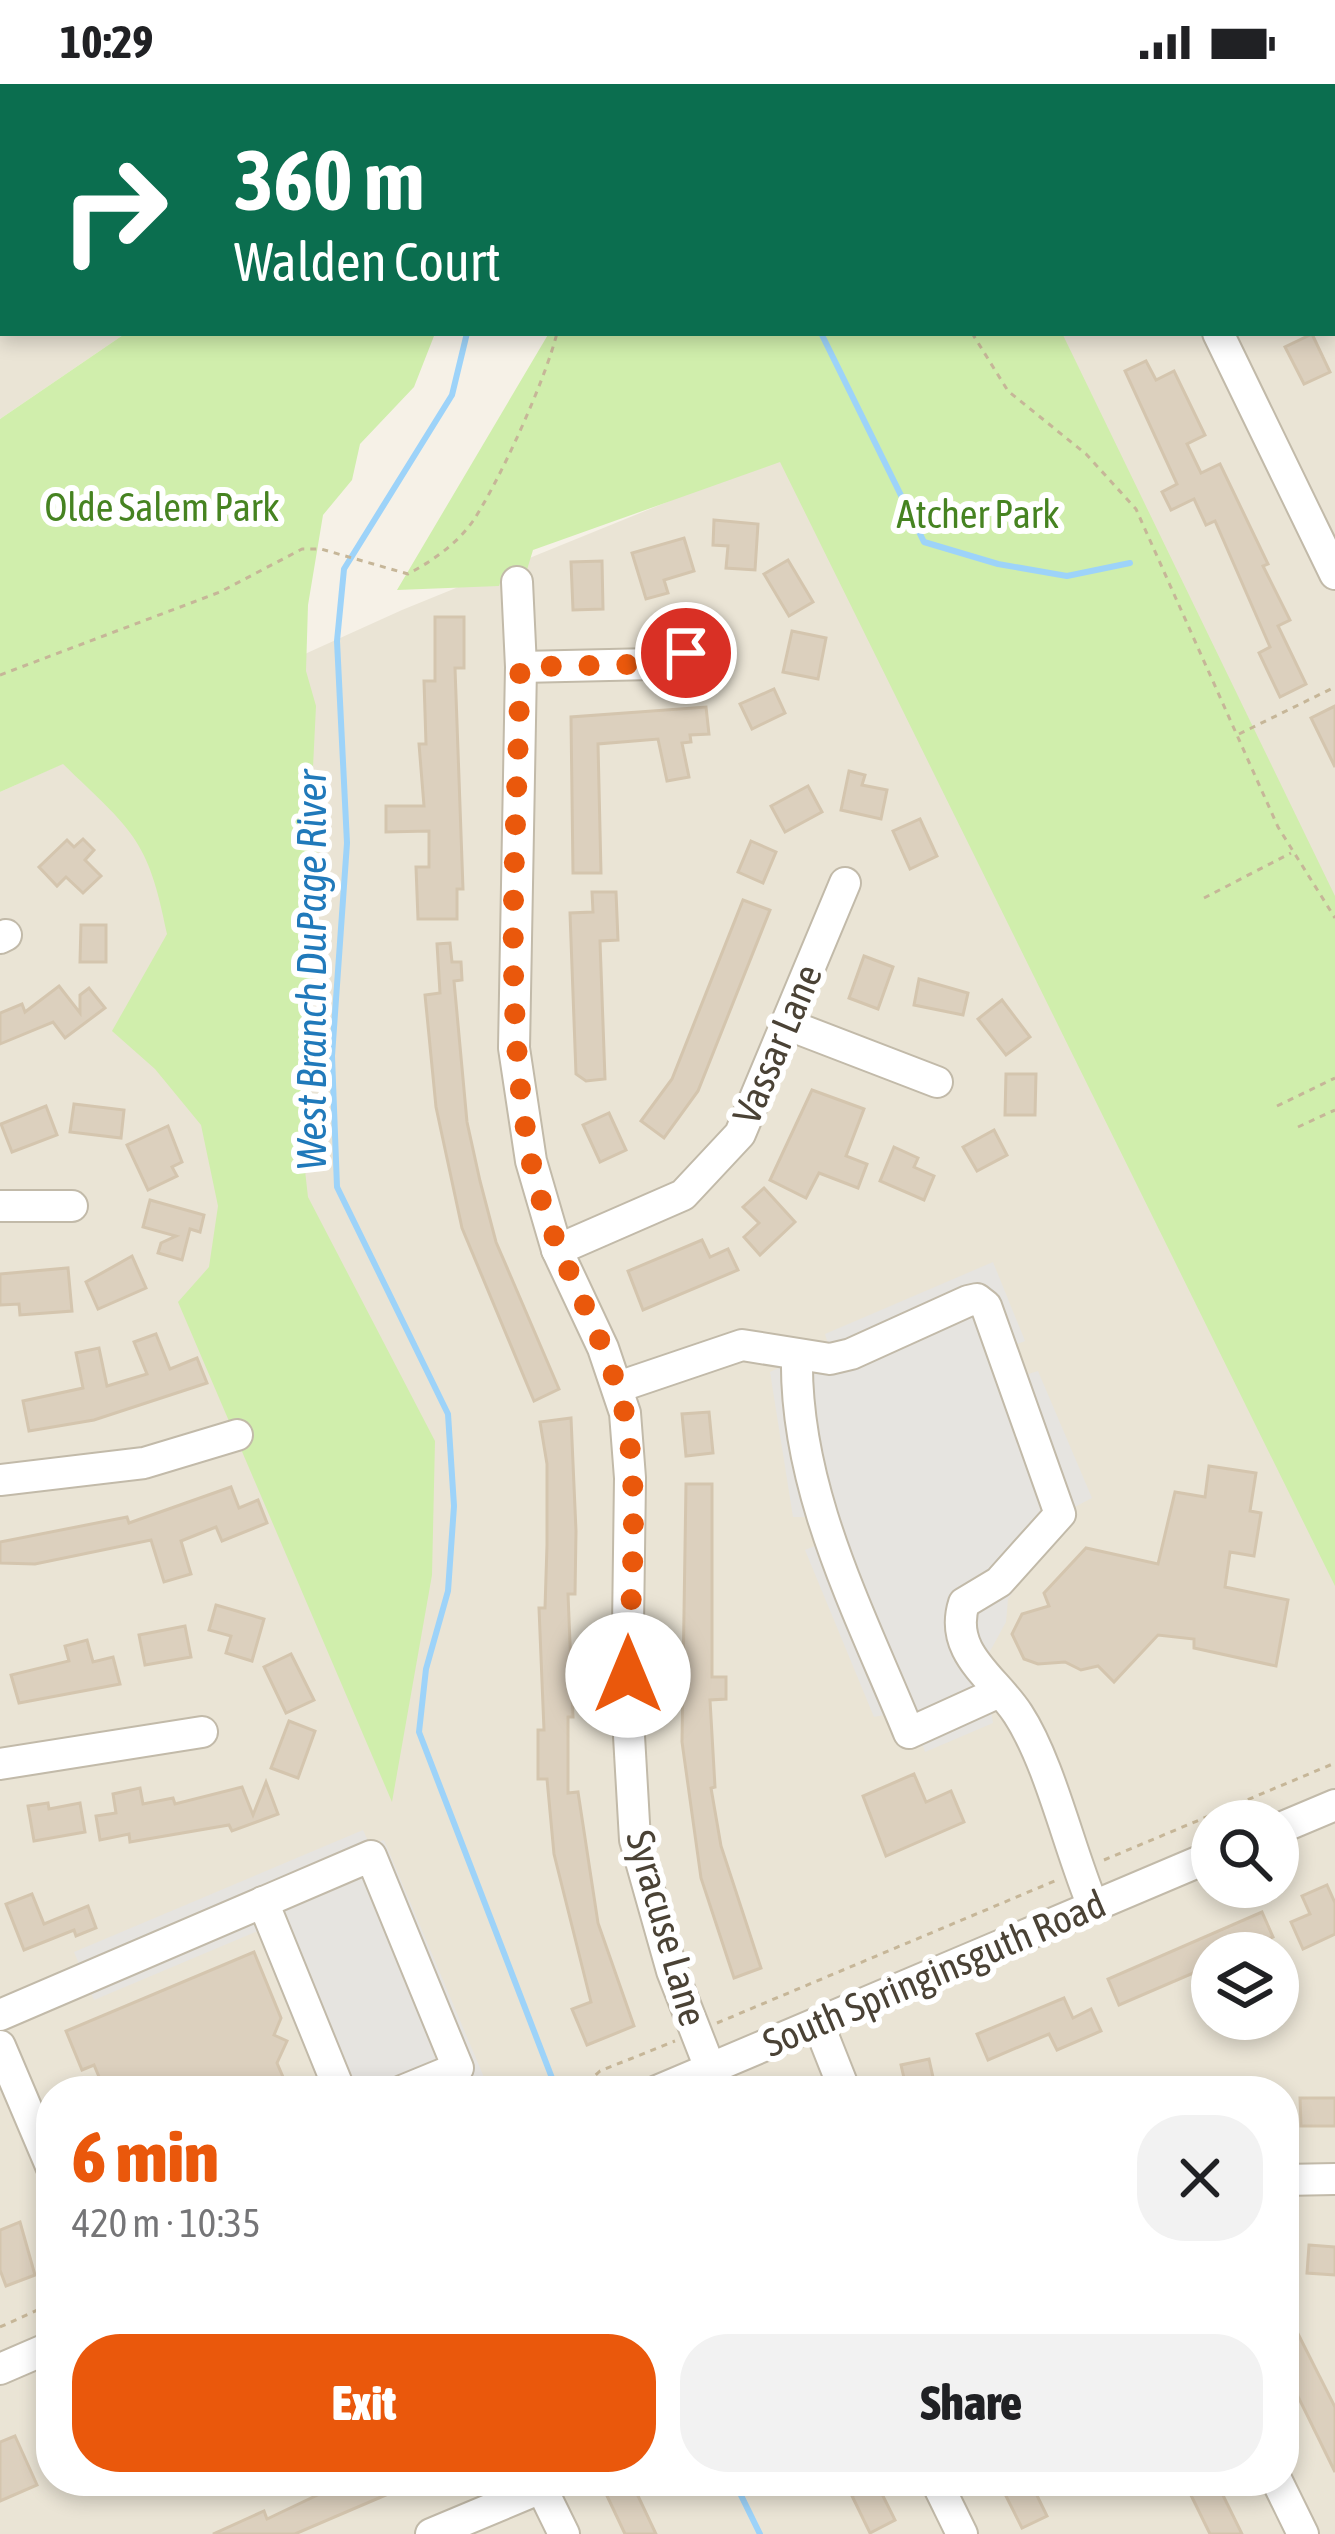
<!DOCTYPE html>
<meta charset="utf-8">
<style>
body{margin:0;font-family:"Asap Condensed",sans-serif;background:#f2f2f2;color:#202124;height:100vh;display:flex;flex-direction:column;font-size:45px;white-space:nowrap}
*{box-sizing:border-box;margin:0}
p{font-size:39px;color:#757577}
.icon{flex:none;width:66px;height:66px;fill:none;stroke:currentColor;stroke-width:2;stroke-linecap:round;stroke-linejoin:round}
.map{position:relative;flex:1;overflow:hidden}
.drawer{position:absolute;left:36px;top:1992px;width:1263px;height:420px;display:flex;flex-direction:column;background:#fff;border-radius:48px;box-shadow:0 6px 18px #0003}
.drawer>*{flex:none}
.top-card{position:absolute;left:0px;top:0px;width:1335px;height:252px;box-shadow:0 6px 18px #0003;background:#0b6e4f;color:#fff;overflow:hidden}
.tools{position:absolute;left:1191px;top:1716px;display:grid;gap:24px}
.tools a{display:grid;place-items:center;width:108px;height:108px;border-radius:50%;background:#fff;box-shadow:0 6px 18px #0003;font-size:60px}
.pin{position:absolute;display:grid;place-items:center;width:102px;height:102px;color:#fff;margin:-51px;border:6px solid #fff;border-radius:50%;box-shadow:0 3px 12px #0007}
.me{position:absolute;width:132px;margin:-66px;rotate:0deg;stroke-linejoin:round;filter:drop-shadow(0 0 9px #0008)}
.turn{display:flex;align-items:center;gap:42px;height:252px;padding:0 36px;font-size:54px}
.turn .icon{width:156px;height:156px;stroke-width:2.5}
.turn b{display:block;font-size:84px;line-height:102px}
.round{display:grid;place-items:center;flex:none;width:126px;height:126px;border-radius:48px;background:#f2f2f2}
.headline{display:flex;align-items:center;justify-content:space-between;height:204px;padding:0 36px}
h1{font-size:72px;font-weight:800;line-height:90px;color:#ea580c}
.button{display:flex;gap:24px;margin-top:auto;padding:24px 36px}
.button a{flex:1;height:138px;border-radius:48px;background:#ea580c;color:#fff;font-size:48px;font-weight:800;line-height:138px;text-align:center}
.button a+a{background:#f2f2f2;color:#202124}
.status{display:flex;justify-content:space-between;align-items:center;height:84px;padding:0 60px;background:#fff;direction:ltr}
.status svg{height:33px;fill:currentColor}
.map>svg:first-child{display:block}
</style>
<div class="status"><b>10:29</b><svg viewBox="0 0 49 12"><path d="M0 12V9h3v3zM5 12V6h3v6zM10 12V3h3v9zM15 12V0h3v12zM26 1h20v11H26zM47 4h2v5h-2z"/></svg></div>
<div class="map">
<svg width="1335" height="2450" viewBox="0 0 1335 2450">
<rect width="100%" height="100%" fill="#f6f1e7"/>
<!-- residential -->
<g fill="#eae4d5" fill-rule="evenodd">
<polygon points="0,0 477,0 3,3 3,249 126,249 0,335"/>
<path d="M 669,0 L 1335,0 L 1335,2450 L 0,2450 L 0,708 L 402,526 L 844,346 L 796,249 L 1332,249 L 1332,3 ZM 1212,1737 L 1278,1737 L 1278,1803 L 1212,1803 ZM 1212,1869 L 1278,1869 L 1278,1935 L 1212,1935 ZM 51,2007 L 1284,2007 L 1284,2397 L 51,2397 Z"/>
</g>
<!-- green -->
<g fill="#d0eeac">
<path d="M 126,249 L 434,252 L 414,303 L 360,360 L 352,396 L 323,431 L 308,521 L 306,587 L 316,622 L 312,704 L 319,790 L 302,1060 L 308,1113 L 435,1357 L 432,1491 L 392,1718 L 178,1218 L 209,1183 L 218,1122 L 201,1041 L 155,985 L 112,947 L 167,850 C 148,753 132,747 63,680 L 0,708 L 0,335 Z"/>
<polygon points="549,249 1062,249 1335,812 1335,1502 780,378 533,466 526,489 502,493 499,502 397,506"/>
</g>
<!-- parking -->
<g fill="#e6e4e0">
<polygon points="993,1178 1025,1257 1015,1261 1025,1291 1038,1287 1092,1414 1067,1427 1008,1515 1006,1538 983,1580 993,1639 925,1668 920,1654 890,1630 874,1633 805,1466 817,1461 808,1433 793,1433 770,1288 828,1260 825,1250"/>
<polygon points="363,1746 370,1761 384,1756 486,1998 464,2007 326,2007 258,1847 94,1916 74,1868"/>
</g>
<g fill="none" stroke-linecap="round" stroke-linejoin="round">
<!-- stream -->
<g stroke="#9dd3f9" stroke-width="6">
<polyline points="520,3 521,0"/>
<polyline points="467,249 452,311 344,485 337,557 347,759 332,972 337,1103 448,1330 454,1422 448,1507 426,1585 419,1648 557,2007"/>
<polyline points="821,249 924,458 998,480 1067,492 1130,479"/>
<polyline points="734,2397 760,2450"/>
</g>
</g>
<!-- building -->
<g fill="#dcd0be" stroke="#d4c5ae" stroke-width="3">
<polygon points="1312,250 1330,288 1304,300 1285,263"/>
<polygon points="1146,277 1156,296 1174,287 1205,351 1187,360 1201,389 1220,380 1268,480 1263,482 1290,536 1278,542 1306,600 1280,613 1259,569 1270,563 1215,437 1206,441 1194,415 1171,426 1162,408 1177,400 1125,287"/>
<polygon points="714,436 758,440 755,486 726,484 728,462 713,461"/>
<polygon points="684,454 694,487 664,496 668,509 646,515 632,469"/>
<polygon points="788,476 813,518 789,532 764,490"/>
<polygon points="602,477 603,525 573,526 571,478"/>
<polygon points="435,533 464,533 464,584 455,584 463,805 457,805 457,835 418,835 416,783 429,783 429,747 386,748 386,722 424,722 419,660 426,660 424,597 435,597"/>
<polygon points="792,547 826,554 818,595 783,588"/>
<polygon points="774,605 785,629 752,645 740,620"/>
<polygon points="1335,622 1335,683 1311,634"/>
<polygon points="706,623 709,650 690,651 691,658 682,659 689,693 667,697 658,655 598,660 601,789 573,789 571,633"/>
<polygon points="849,687 865,691 862,701 887,706 881,735 841,726"/>
<polygon points="808,702 822,728 785,748 771,722"/>
<polygon points="920,735 937,772 910,785 893,747"/>
<polygon points="83,755 94,766 85,776 101,792 83,809 66,793 57,802 39,783 67,756 74,763"/>
<polygon points="751,757 776,768 763,799 738,788"/>
<polygon points="592,808 616,808 618,856 600,857 605,995 586,997 576,990 570,829 593,828"/>
<polygon points="743,816 770,826 698,1007 664,1054 641,1037 672,995"/>
<polygon points="81,841 106,841 106,878 80,878"/>
<polygon points="450,859 452,878 461,878 462,896 454,897 467,1038 480,1097 496,1158 559,1305 534,1317 462,1144 436,1023 425,911 440,909 437,860"/>
<polygon points="864,872 893,883 878,925 849,914"/>
<polygon points="919,895 968,909 963,931 914,921"/>
<polygon points="59,902 80,929 80,911 89,904 105,924 65,954 53,938 0,960 0,929 22,920 25,928"/>
<polygon points="1002,916 1030,953 1006,971 978,935"/>
<polygon points="1006,990 1036,990 1035,1031 1005,1031"/>
<polygon points="812,1006 864,1025 846,1072 867,1080 858,1104 819,1089 806,1114 770,1096"/>
<polygon points="74,1020 124,1026 121,1054 70,1048"/>
<polygon points="46,1022 57,1051 12,1068 1,1040"/>
<polygon points="609,1029 626,1066 600,1078 583,1041"/>
<polygon points="168,1042 182,1078 172,1083 177,1092 148,1106 127,1061"/>
<polygon points="994,1046 1007,1071 977,1087 963,1063"/>
<polygon points="894,1063 918,1074 914,1083 934,1092 924,1116 880,1097"/>
<polygon points="764,1104 795,1138 760,1171 744,1153 759,1139 743,1123"/>
<polygon points="150,1116 204,1131 200,1148 190,1145 182,1176 158,1169 161,1159 176,1152 143,1143"/>
<polygon points="702,1156 710,1173 728,1165 738,1186 643,1226 628,1187"/>
<polygon points="132,1172 146,1204 98,1225 86,1198"/>
<polygon points="68,1184 72,1227 20,1231 19,1220 0,1221 0,1190"/>
<polygon points="156,1250 170,1285 197,1274 207,1299 94,1336 29,1347 23,1317 83,1304 76,1269 99,1264 107,1302 147,1290 134,1258"/>
<polygon points="709,1328 713,1369 686,1372 682,1330"/>
<polygon points="571,1334 576,1447 575,1510 568,1510 573,1633 568,1633 568,1709 578,1708 598,1839 634,1942 587,1961 572,1925 591,1918 554,1770 547,1695 538,1695 538,1646 544,1646 539,1524 545,1524 547,1461 547,1380 540,1338"/>
<polygon points="1209,1382 1256,1389 1250,1427 1261,1429 1254,1472 1230,1468 1225,1503 1288,1516 1276,1582 1194,1564 1194,1555 1158,1551 1114,1598 1098,1582 1081,1586 1065,1578 1038,1580 1024,1575 1012,1550 1022,1530 1049,1522 1044,1509 1086,1464 1158,1480 1175,1408 1205,1413"/>
<polygon points="686,1400 712,1400 712,1593 726,1593 726,1615 710,1616 715,1703 711,1704 721,1762 761,1884 734,1894 701,1794 682,1658"/>
<polygon points="231,1403 239,1424 258,1416 267,1439 222,1457 216,1443 181,1457 191,1490 164,1498 151,1456 35,1480 0,1479 0,1458 127,1433 129,1439"/>
<polygon points="216,1521 264,1535 252,1577 226,1569 231,1552 209,1546"/>
<polygon points="185,1542 191,1573 145,1581 139,1551"/>
<polygon points="87,1556 93,1578 113,1573 120,1600 19,1619 11,1591 69,1577 65,1562"/>
<polygon points="291,1570 314,1616 286,1629 264,1583"/>
<polygon points="289,1637 315,1647 298,1694 271,1684"/>
<polygon points="914,1690 926,1718 951,1707 964,1738 886,1772 863,1712"/>
<polygon points="266,1698 278,1730 232,1747 229,1741 130,1758 129,1750 100,1756 96,1732 116,1729 113,1710 140,1704 143,1720 173,1714 175,1720 242,1703 253,1731"/>
<polygon points="48,1719 49,1725 80,1719 85,1748 34,1757 28,1722"/>
<polygon points="1327,1801 1335,1819 1335,1850 1303,1865 1291,1838 1310,1830 1302,1812"/>
<polygon points="32,1810 44,1840 88,1822 96,1844 76,1852 74,1846 24,1866 6,1820"/>
<polygon points="1262,1828 1273,1853 1255,1861 1258,1869 1212,1869 1212,1881 1119,1921 1108,1895"/>
<polygon points="254,1868 281,1934 274,1951 287,1957 277,1979 289,2007 105,2007 94,1981 82,1986 66,1947"/>
<polygon points="1064,1914 1073,1934 1091,1925 1101,1947 1057,1966 1049,1950 988,1976 977,1950"/>
<polygon points="929,1975 936,2007 907,2007 901,1981"/>
<polygon points="1300,2014 1335,2014 1335,2042 1301,2042"/>
<polygon points="20,2138 35,2191 6,2202 0,2186 0,2146"/>
<polygon points="1309,2161 1335,2163 1335,2191 1307,2189"/>
<polygon points="1284,2222 1335,2323 1335,2388 1284,2284"/>
<polygon points="15,2352 37,2401 0,2417 0,2358"/>
<polygon points="347,2397 388,2397 393,2408 295,2450 213,2450 264,2427 267,2435"/>
<polygon points="600,2397 631,2397 656,2450 625,2450"/>
<polygon points="1030,2397 1047,2432 1022,2444 1004,2408"/>
<polygon points="1184,2397 1216,2397 1242,2450 1210,2450"/>
<polygon points="877,2400 895,2436 870,2449 852,2412"/>
</g>
<g fill="none" stroke-linecap="round" stroke-linejoin="round">
<defs>
<g id="minor">
<polyline points="173,0 175,3"/>
<polyline points="1113,0 1114,3"/>
<polyline points="280,3 284,0"/>
<polyline points="0,138 3,146"/>
<polyline points="0,197 3,195"/>
<polyline points="1332,207 1335,207"/>
<polyline points="1218,249 1335,490"/>
<polyline points="517,498 521,583 514,964 531,1077 557,1166 603,1264 625,1329 630,1394 627,1617 635,1756 672,1887 710,1984"/>
<polyline points="521,583 653,580 718,558"/>
<polyline points="0,854 6,851"/>
<polyline points="786,940 937,998"/>
<polyline points="0,1122 72,1122"/>
<polyline points="557,1166 683,1111 740,1050 845,799"/>
<path d="M 797,1271 C 794,1405 859,1527 909,1649 L 997,1609"/>
<path d="M 618,1303 L 742,1261 L 830,1275 L 851,1270 L 968,1217 L 977,1215 L 986,1222 L 1060,1430 L 999,1498 L 964,1519 C 948,1569 995,1594 1018,1630 C 1050,1679 1069,1765 1093,1822"/>
<polyline points="0,1396 144,1379 237,1351"/>
<polyline points="0,1680 202,1648"/>
<polyline points="1278,1745 1335,1721"/>
<polyline points="263,1818 340,2007"/>
<polyline points="0,1931 371,1772 458,1984 402,2007"/>
<polyline points="818,1939 845,2007"/>
<polyline points="0,1962 51,2082"/>
<polyline points="657,2007 1212,1772"/>
<polyline points="1284,2096 1335,2095"/>
<polyline points="0,2285 51,2263"/>
<polyline points="538,2397 564,2450"/>
<polyline points="936,2397 962,2450"/>
<polyline points="1277,2397 1303,2450"/>
<polyline points="431,2450 541,2404"/>
</g>
</defs>
<!-- minor casing -->
<use href="#minor" stroke="#c2baa9" stroke-width="34"/>
<!-- path -->
<g stroke="#c6b698" stroke-width="3" stroke-dasharray="6 6" stroke-linecap="butt">
<polyline points="580,0 580,3"/>
<polyline points="655,0 661,3"/>
<polyline points="727,3 727,0"/>
<polyline points="972,249 1008,307 1086,370 1136,425 1278,743 1335,834"/>
<path d="M 0,591 L 220,508 L 302,465 L 321,465 L 408,490 C 432,477 457,460 473,437 C 500,396 545,297 557,249"/>
<polyline points="1239,650 1335,603"/>
<polyline points="1204,814 1291,769"/>
<polyline points="1277,1022 1335,994"/>
<polyline points="1298,1043 1335,1026"/>
<polyline points="1104,1776 1335,1679"/>
<polyline points="717,1939 1057,1796"/>
<polyline points="578,2007 600,1987 675,1957"/>
<polyline points="0,2243 51,2220"/>
</g>
<!-- minor -->
<use href="#minor" stroke="#fff" stroke-width="30"/>
</g>
<g fill="none" stroke-linecap="round" stroke-linejoin="round">
<!-- route -->
<path stroke="#ea580c" stroke-width="21" stroke-dasharray="0 37.8" d="M 628,1591 C 630,1513 642,1391 622,1319 C 599,1234 546,1160 530,1072 C 501,912 518,745 520,583 L 653,580 L 686,569"/>
</g>
<g text-anchor="middle" dominant-baseline="central" stroke-width="12" stroke-linejoin="round" paint-order="stroke">
<!-- park labels -->
<g font-size="39" fill="#468321" stroke="#fff">
<text x="162" y="423">Olde Salem Park</text>
<text x="978" y="430">Atcher Park</text>
</g>
<!-- street labels -->
<g font-size="39" fill="#4a4235" stroke="#fff">
<text transform="translate(777 960) rotate(-67)">Vassar Lane</text>
<text transform="translate(667 1844) rotate(74)">Syracuse Lane</text>
<text transform="translate(934 1889) rotate(-23)">South Springinsguth Road</text>
</g>
<!-- water labels -->
<g font-size="42" font-style="italic" fill="#2079ba" stroke="#fff">
<text transform="translate(311 886) rotate(-90)">West Branch DuPage River</text>
</g>
</g>
</svg>
<div class="tools">
<a><svg class="icon" aria-label="search" viewBox="0 0 24 24"><circle cx="10" cy="10" r="6"/><path d="M15 15l6 6"/></svg></a>
<a><svg class="icon" aria-label="layers" viewBox="0 0 24 24"><path d="M12 4l9 5-9 5-9-5zM3 14l9 5 9-5"/></svg></a>
</div>
<div class="pin" style="left:686px;top:569px;background:#d93025"><svg class="icon" aria-label="arrive" viewBox="0 0 24 24"><path d="M6 21V4h12l-3 4 3 4H6"/></svg></div>
<svg class="me" style="left:628px;top:1591px" viewBox="-20 -20 40 40"><circle r="19" fill="#fff"/><path d="M0-13L10 11 0 6-10 11z" fill="#ea580c"/></svg>
<div class="top-card">
<div class="turn"><svg class="icon" aria-label="right" viewBox="0 0 24 24"><path d="M7 20v-9h11M14 6l5 5-5 5"/></svg><div><b>360 m</b>Walden Court</div></div>
</div>
<section class="drawer">
<div class="headline"><div><h1>6 min</h1><p>420 m · 10:35</p></div><a class="round"><svg class="icon" aria-label="close" viewBox="0 0 24 24"><path d="M6 6l12 12M18 6L6 18"/></svg></a></div>
<div class="button"><a>Exit</a><a>Share</a></div>
</section>
</div>
